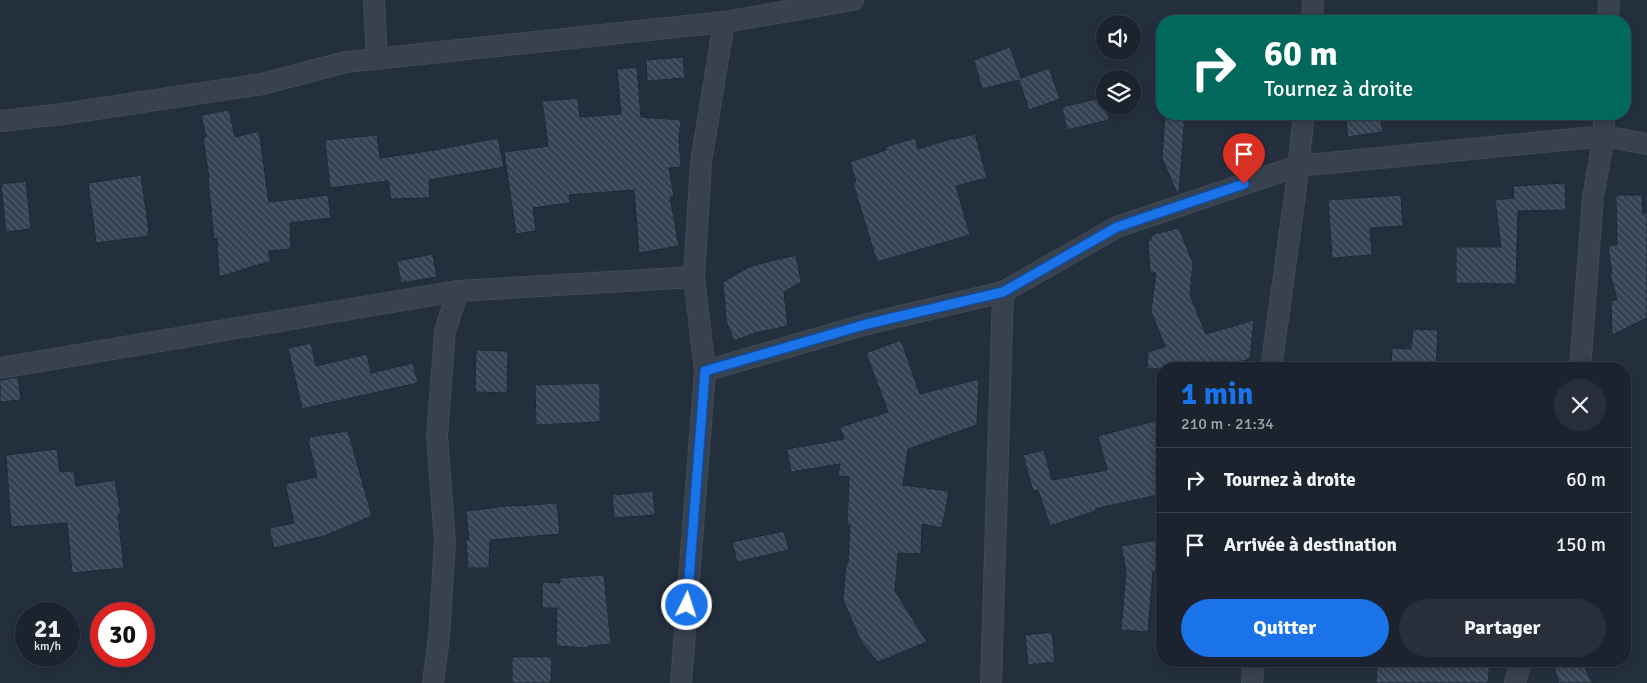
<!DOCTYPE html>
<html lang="fr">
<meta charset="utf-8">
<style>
body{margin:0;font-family:Signika,sans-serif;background:#282f3a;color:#f1f3f6;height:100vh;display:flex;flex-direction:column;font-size:19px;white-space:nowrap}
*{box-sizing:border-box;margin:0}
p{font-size:16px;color:#a0a4aa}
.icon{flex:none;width:28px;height:28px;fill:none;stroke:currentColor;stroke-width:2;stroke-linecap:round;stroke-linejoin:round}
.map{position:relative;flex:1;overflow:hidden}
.side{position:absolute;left:1156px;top:362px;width:475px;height:305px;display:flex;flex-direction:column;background:#1b232e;border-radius:20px;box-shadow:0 2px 8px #0003,0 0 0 1px #39404a}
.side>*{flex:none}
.top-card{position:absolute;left:1156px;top:15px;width:475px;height:105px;border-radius:20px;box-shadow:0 2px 8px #0003,0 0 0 1px #39404a;background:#00695c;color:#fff;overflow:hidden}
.fabs{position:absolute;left:1096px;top:15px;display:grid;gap:10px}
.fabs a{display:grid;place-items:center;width:45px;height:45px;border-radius:50%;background:#1b232e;box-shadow:0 2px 8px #0003,0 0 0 1px #39404a;font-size:25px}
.speed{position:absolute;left:15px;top:602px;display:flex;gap:10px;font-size:25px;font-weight:700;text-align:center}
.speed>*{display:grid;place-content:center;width:65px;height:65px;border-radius:50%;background:#1b232e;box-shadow:0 2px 8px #0003,0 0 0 1px #39404a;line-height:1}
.speed small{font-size:12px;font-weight:400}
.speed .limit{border:8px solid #d22;background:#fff;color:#111}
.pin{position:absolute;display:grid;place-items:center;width:42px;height:42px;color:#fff;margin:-51px -21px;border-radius:50% 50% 50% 0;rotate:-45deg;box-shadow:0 0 5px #0007}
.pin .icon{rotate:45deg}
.me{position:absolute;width:55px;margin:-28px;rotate:4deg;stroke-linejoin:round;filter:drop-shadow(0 0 4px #0008)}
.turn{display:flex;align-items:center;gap:18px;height:105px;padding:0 25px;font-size:22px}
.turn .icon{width:65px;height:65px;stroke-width:2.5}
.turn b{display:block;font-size:35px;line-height:42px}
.round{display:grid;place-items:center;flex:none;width:52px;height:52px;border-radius:26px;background:#282f3a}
.headline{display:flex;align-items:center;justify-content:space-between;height:85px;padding:0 25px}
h1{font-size:30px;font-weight:700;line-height:38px;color:#1a73e8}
.button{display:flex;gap:10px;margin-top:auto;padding:10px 25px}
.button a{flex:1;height:58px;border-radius:30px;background:#1a73e8;color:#fff;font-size:20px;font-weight:700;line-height:58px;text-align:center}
.button a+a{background:#282f3a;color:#f1f3f6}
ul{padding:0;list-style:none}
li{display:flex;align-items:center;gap:15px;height:65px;padding:0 25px;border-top:1px solid #39404a}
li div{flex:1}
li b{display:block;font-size:19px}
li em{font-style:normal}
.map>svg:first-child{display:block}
</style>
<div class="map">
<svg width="1647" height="683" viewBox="0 0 1647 683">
<defs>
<pattern id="building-back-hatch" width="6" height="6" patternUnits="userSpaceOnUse" patternTransform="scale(1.25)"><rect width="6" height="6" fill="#364354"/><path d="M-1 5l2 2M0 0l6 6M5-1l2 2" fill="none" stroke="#515c6b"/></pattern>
</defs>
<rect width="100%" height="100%" fill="#242f3e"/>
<!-- building -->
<g fill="url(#building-back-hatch)" stroke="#1f2835">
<polygon points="1010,47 1021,78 1049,68 1060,99 1029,110 1019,80 982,89 974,60"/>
<polygon points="683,57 685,78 647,81 646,60"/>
<polygon points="637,67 641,117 681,120 679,139 681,167 669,168 674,197 670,197 679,246 639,253 634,190 569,195 570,203 533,208 536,231 516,234 504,152 548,146 542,101 578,98 580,117 621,114 617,69"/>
<polygon points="1104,97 1109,120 1067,130 1062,107"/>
<polygon points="229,110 235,137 259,131 269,202 328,195 331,218 290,223 291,249 268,251 271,261 219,277 217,238 214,239 208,179 209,179 203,138 206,137 201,115"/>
<polygon points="1165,114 1185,114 1179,193 1177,194 1162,158"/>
<polygon points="1345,114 1380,114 1383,132 1348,137"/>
<polygon points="975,134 987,178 956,186 970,235 877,262 853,183 856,182 850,162 886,150 885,147 915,138 918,149 954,138 954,139"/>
<polygon points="377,135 380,158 435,150 498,138 504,167 429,180 430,198 391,199 388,181 330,188 325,140"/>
<polygon points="141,175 149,231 148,231 149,236 96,243 88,183"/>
<polygon points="26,181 31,229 6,232 1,184"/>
<polygon points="1565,183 1566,210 1518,211 1516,284 1456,283 1456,247 1501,247 1495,200 1514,198 1513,186"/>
<polygon points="1401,195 1403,226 1370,228 1372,255 1332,258 1328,200"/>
<polygon points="1616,195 1642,195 1643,213 1647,213 1647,318 1612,335 1611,301 1617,299 1610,274 1612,273 1608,246 1617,245"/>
<polygon points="1179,228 1193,263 1190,295 1206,334 1254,320 1250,359 1214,369 1147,369 1148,352 1165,347 1151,311 1156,273 1150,273 1148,242 1154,234"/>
<polygon points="433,254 437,277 401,283 397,261"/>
<polygon points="796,255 801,282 784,292 788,326 755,333 734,341 726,320 723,282 751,266"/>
<polygon points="1413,329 1438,330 1436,369 1391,369 1392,348 1411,349"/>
<polygon points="901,340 920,394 979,379 977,425 908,449 903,485 949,491 942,528 922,524 921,554 898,553 895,591 927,642 878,662 862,643 843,600 846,563 848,564 850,525 847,525 849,477 838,476 840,464 791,472 787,449 844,439 840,427 888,412 866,353"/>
<polygon points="311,343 316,366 367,354 371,373 413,363 418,383 302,409 288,348"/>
<polygon points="476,350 508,351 507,393 475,392"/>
<polygon points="18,377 21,400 0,402 0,380"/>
<polygon points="600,383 600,422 536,425 535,385"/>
<polygon points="1162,419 1162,494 1095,509 1096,511 1050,526 1038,490 1033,491 1023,455 1044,450 1052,480 1107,470 1098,436"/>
<polygon points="348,431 372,516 324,536 274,548 269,528 294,523 285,484 317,477 308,441 310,440 309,437"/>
<polygon points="57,449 60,472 74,471 76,486 115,480 121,514 118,514 124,568 72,573 67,523 11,527 6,455"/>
<polygon points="653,491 655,515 614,518 612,495"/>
<polygon points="557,503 560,534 490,540 489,568 468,568 466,540 469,540 466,511 514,505 514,506"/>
<polygon points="784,531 789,550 737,562 732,542"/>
<polygon points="1162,539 1162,570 1153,572 1148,632 1121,630 1126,571 1121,546"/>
<polygon points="604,575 611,644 588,646 588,648 556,646 557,608 542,608 542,582 560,583 560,578"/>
<polygon points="1052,632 1055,662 1028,665 1025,635"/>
<polygon points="512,657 552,657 551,683 512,683"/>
<polygon points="1377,661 1490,661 1488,683 1376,683"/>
<polygon points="1552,661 1581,661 1593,683 1559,683"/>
</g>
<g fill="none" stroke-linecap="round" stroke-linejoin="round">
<defs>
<g id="street">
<polyline points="374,0 377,59"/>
<polyline points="1312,21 1313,0"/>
<polyline points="1608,21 1609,0"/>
<polyline points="0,121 63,114 262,84 346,62 724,22 853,0"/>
<polyline points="0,368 458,291 694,277"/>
<polyline points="1271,369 1295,195 1304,114"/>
<polyline points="1580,369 1593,197 1604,136 1604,114"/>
<polyline points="705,371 867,324 1003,292 1117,227 1298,166 1604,136 1647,144"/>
<polyline points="433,683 439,637 445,542 437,436 445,331 458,291"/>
<polyline points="681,683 705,371 694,277 701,162 724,22"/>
<polyline points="991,683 1003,292"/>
<polyline points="1252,683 1254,661"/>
<polyline points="1515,683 1521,661"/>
</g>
</defs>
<!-- street casing -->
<use href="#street" stroke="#414a57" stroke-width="22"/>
<!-- street -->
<use href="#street" stroke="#38414e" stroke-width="20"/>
</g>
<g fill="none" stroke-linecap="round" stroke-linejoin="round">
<defs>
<polyline id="route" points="687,605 705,371 867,324 1003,292 1117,227 1244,184"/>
</defs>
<!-- route casing -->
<use href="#route" stroke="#114b97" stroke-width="12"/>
<!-- route -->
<use href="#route" stroke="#1a73e8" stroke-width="9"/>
</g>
</svg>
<div class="fabs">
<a><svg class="icon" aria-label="sound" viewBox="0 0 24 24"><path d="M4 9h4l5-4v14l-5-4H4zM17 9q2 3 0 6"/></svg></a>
<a><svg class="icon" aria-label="layers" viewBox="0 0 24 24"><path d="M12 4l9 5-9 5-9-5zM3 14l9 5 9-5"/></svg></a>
</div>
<div class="speed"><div>21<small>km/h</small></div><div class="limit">30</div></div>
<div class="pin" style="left:1244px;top:184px;background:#d93025"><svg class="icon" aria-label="arrive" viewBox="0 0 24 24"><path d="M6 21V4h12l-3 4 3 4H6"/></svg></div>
<svg class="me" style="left:687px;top:605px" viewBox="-20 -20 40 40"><circle r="17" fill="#1a73e8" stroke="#fff" stroke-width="3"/><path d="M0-11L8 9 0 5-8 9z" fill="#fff"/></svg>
<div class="top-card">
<div class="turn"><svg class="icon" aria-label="right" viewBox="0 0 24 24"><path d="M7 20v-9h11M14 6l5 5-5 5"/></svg><div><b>60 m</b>Tournez à droite</div></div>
</div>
<section class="side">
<div class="headline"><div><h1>1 min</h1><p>210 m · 21:34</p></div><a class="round"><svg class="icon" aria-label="close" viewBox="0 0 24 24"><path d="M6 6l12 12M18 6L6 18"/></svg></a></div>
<ul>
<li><svg class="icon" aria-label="right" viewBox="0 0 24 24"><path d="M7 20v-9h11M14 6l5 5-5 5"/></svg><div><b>Tournez à droite</b></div><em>60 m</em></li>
<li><svg class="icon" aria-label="arrive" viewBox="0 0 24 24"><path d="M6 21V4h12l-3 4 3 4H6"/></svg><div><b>Arrivée à destination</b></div><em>150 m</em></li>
</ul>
<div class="button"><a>Quitter</a><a>Partager</a></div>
</section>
</div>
